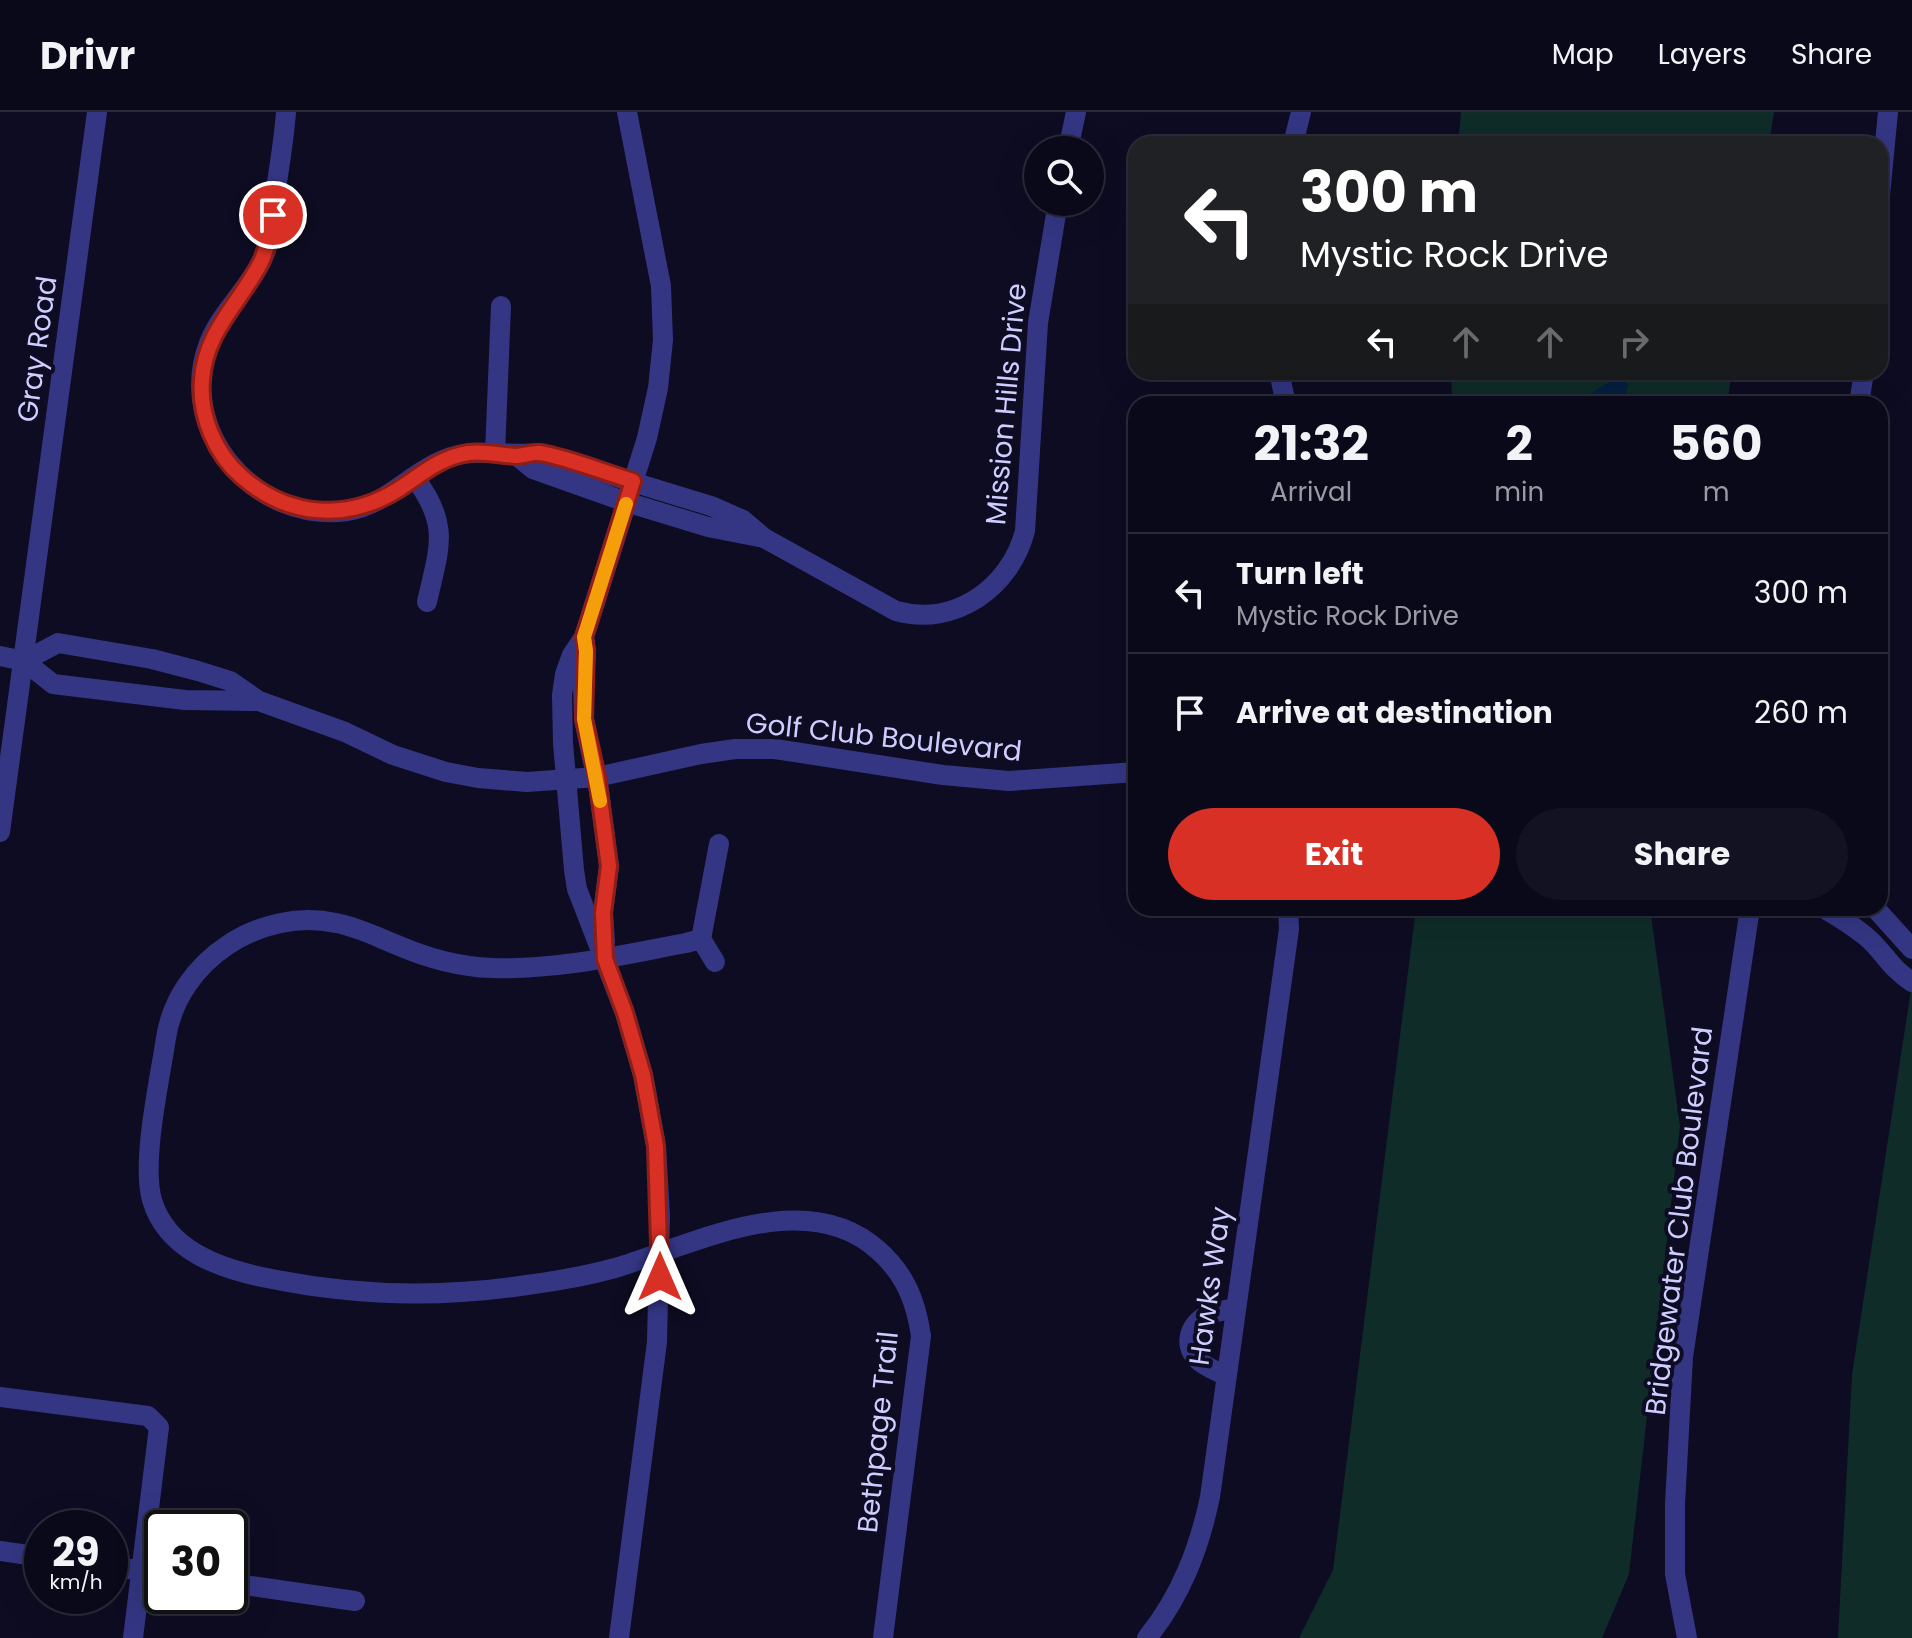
<!DOCTYPE html>
<style>
body{margin:0;font-family:Poppins,sans-serif;background:#131223;color:#f1f3f6;height:100vh;display:flex;flex-direction:column;font-size:30px;white-space:nowrap}
*{box-sizing:border-box;margin:0}
p{font-size:26px;color:#999aa2}
.icon{flex:none;width:44px;height:44px;fill:none;stroke:currentColor;stroke-width:2;stroke-linecap:round;stroke-linejoin:round}
.map{position:relative;flex:1;overflow:hidden}
.drawer{position:absolute;left:1128px;top:284px;width:760px;height:520px;display:flex;flex-direction:column;background:#0a091a;border-radius:24px;box-shadow:0 8px 32px #0002,0 0 0 2px #2a2a39}
.drawer>*{flex:none}
.banner{position:absolute;left:1128px;top:24px;width:760px;height:244px;border-radius:24px;box-shadow:0 8px 32px #0002,0 0 0 2px #2a2a39;background:#202124;color:#fff;overflow:hidden}
.controls{position:absolute;left:1024px;top:24px;display:grid;gap:16px}
.controls a{display:grid;place-items:center;width:80px;height:80px;border-radius:50%;background:#0a091a;box-shadow:0 8px 32px #0002,0 0 0 2px #2a2a39;font-size:40px}
.speed{position:absolute;left:24px;top:1398px;display:flex;gap:16px;font-size:40px;font-weight:700;text-align:center}
.speed>*{display:grid;place-content:center;width:104px;height:104px;border-radius:50%;background:#0a091a;box-shadow:0 8px 32px #0002,0 0 0 2px #2a2a39;line-height:1}
.speed small{font-size:20px;font-weight:400}
.speed .limit{border:4px solid #111;border-radius:12px;background:#fff;color:#111}
.pin{position:absolute;display:grid;place-items:center;width:68px;height:68px;color:#fff;margin:-34px;border:4px solid #fff;border-radius:50%;box-shadow:0 2px 8px #0007}
.me{position:absolute;width:88px;margin:-44px;rotate:0deg;stroke-linejoin:round;filter:drop-shadow(0 0 6px #0008)}
.turn{display:flex;align-items:center;gap:28px;height:168px;padding:0 40px;font-size:36px}
.turn .icon{width:104px;height:104px;stroke-width:2.5}
.turn b{display:block;font-size:56px;line-height:68px}
.lanes{display:flex;align-items:center;height:76px;padding:0 40px;background:#0003;justify-content:center;gap:40px;direction:ltr}
.lanes .off{opacity:.35}
.eta{display:flex;justify-content:space-evenly;align-items:center;height:136px;text-align:center}
.eta b{font-size:48px;font-weight:700;line-height:56px}
.action{display:flex;gap:16px;margin-top:auto;padding:16px 40px}
.action a{flex:1;height:92px;border-radius:48px;background:#d93025;color:#fff;font-size:32px;font-weight:700;line-height:92px;text-align:center}
.action a+a{background:#131223;color:#f1f3f6}
ul{padding:0;list-style:none}
li{display:flex;align-items:center;gap:24px;height:120px;padding:0 40px;border-top:2px solid #2a2a39}
li div{flex:1}
li b{display:block;font-size:30px}
li em{font-style:normal}
header{display:flex;align-items:center;gap:48px;box-sizing:border-box;height:112px;padding:0 40px;background:#0a091a;border-bottom:2px solid #2a2a39}
header strong{font-size:38px}
nav{display:flex;gap:44px;margin-inline-start:auto;font-size:28px}
.map>svg:first-child{display:block}
</style>
<header>
<strong>Drivr</strong>
<nav><a>Map</a><a>Layers</a><a>Share</a></nav>
</header>
<div class="map">
<svg width="1912" height="1526" viewBox="0 0 1912 1526">
<rect width="100%" height="100%" fill="#0e0c22"/>
<!-- green -->
<g fill="#0f2c29">
<polygon points="1461,0 1774,0 1769,32 1458,32"/>
<polygon points="1451,260 1732,260 1727,292 1452,292"/>
<polygon points="1416,796 1650,796 1680,1014 1629,1462 1602,1526 1299,1526 1333,1458"/>
<polygon points="1912,871 1912,1526 1838,1526 1852,1263"/>
</g>
<!-- water -->
<polygon fill="#062041" points="1622,266 1628,273 1625,284 1619,292 1574,292 1611,269"/>
<g fill="none" stroke-linecap="round" stroke-linejoin="round">
<!-- minor -->
<g stroke="#343684" stroke-width="20">
<path d="M 286,0 C 284,28 279,56 275,84 C 273,100 272,117 268,132 C 258,170 223,195 209,231 C 175,319 256,412 347,399 C 386,393 409,362 443,348 C 474,334 506,345 538,341 L 711,394 L 743,408 L 764,426"/>
<polyline points="1293,32 1301,0"/>
<polyline points="1068,38 1076,0"/>
<polyline points="1880,83 1888,0"/>
<polyline points="1279,260 1286,292"/>
<polyline points="1859,292 1864,260"/>
<polyline points="495,341 501,194"/>
<path d="M 517,344 L 533,357 L 626,390 L 708,415 L 764,426 L 896,499 C 955,515 1010,476 1025,419 L 1038,211 L 1058,90"/>
<path d="M 414,365 C 451,413 439,436 427,490"/>
<polyline points="584,525 586,539 583,574 584,607 599,679 609,754 603,801 605,830"/>
<polyline points="259,589 185,588 53,572 24,549 58,531 152,547 198,559 230,569 259,589 345,620 393,643 446,660 478,666 527,670 597,665 701,642 735,637 775,637 943,663 1009,669 1136,660"/>
<path d="M 719,732 L 701,827 L 686,831 C 622,843 559,858 492,856 C 460,855 427,846 397,833 C 377,825 358,815 336,811 C 261,795 178,848 166,926 C 160,967 141,1050 152,1088 C 167,1139 221,1157 267,1166 C 353,1184 441,1186 527,1173 C 557,1169 586,1164 615,1156 C 695,1132 805,1073 878,1138 C 905,1162 916,1189 921,1224 L 883,1526"/>
<path d="M 1823,796 C 1840,806 1857,816 1871,829 C 1887,845 1892,857 1912,870"/>
<polyline points="1875,796 1912,837"/>
<polyline points="701,827 715,850"/>
<path d="M 1226,1264 C 1217,1259 1205,1255 1198,1248 C 1181,1232 1191,1209 1210,1202 C 1218,1199 1227,1198 1236,1196"/>
<polyline points="0,1285 148,1304 159,1315 133,1526"/>
<polyline points="0,1439 42,1445"/>
<polyline points="110,1454 162,1462"/>
<polyline points="230,1471 355,1489"/>
<polyline points="619,1526 657,1230 660,1104 656,1034 643,963 625,901 577,777 574,758 563,631 562,583 565,562 572,543 584,525 647,326 658,276 663,228 661,174 627,0"/>
<path d="M 1147,1526 C 1181,1484 1199,1437 1210,1385 L 1289,817 L 1288,796"/>
<polyline points="1687,1526 1675,1462 1675,1392 1683,1245 1750,796"/>
</g>
<!-- tertiary -->
<g stroke="#343684" stroke-width="20">
<polyline points="0,544 24,549"/>
<polyline points="0,720 97,0"/>
</g>
</g>
<g fill="none" stroke-linecap="round" stroke-linejoin="round">
<defs>
<path id="route" d="M 273,103 C 270,120 268,135 261,150 C 240,191 205,219 202,268 C 199,303 215,342 242,365 C 288,405 347,410 399,377 C 422,362 439,346 468,341 C 484,339 499,343 516,344 C 524,344 532,340 540,341 C 566,345 606,361 633,369 L 584,525 L 586,539 L 584,607 L 597,665 L 609,754 L 603,801 L 605,847 L 625,901 L 643,963 L 656,1034 L 660,1165"/>
</defs>
<!-- route casing -->
<use href="#route" stroke="#8d1f18" stroke-width="20"/>
<!-- route -->
<use href="#route" stroke="#d93025" stroke-width="14"/>
<!-- slow -->
<polyline stroke="#f59e0b" stroke-width="14" points="600,689 584,607 586,539 584,525 626,392"/>
</g>
<g text-anchor="middle" dominant-baseline="central" stroke-width="8" stroke-linejoin="round" paint-order="stroke">
<!-- street labels -->
<g font-size="28" fill="#cfcdff" stroke="#0e0c22">
<text transform="translate(37 237) rotate(-82)">Gray Road</text>
<text transform="translate(1006 292) rotate(-85)">Mission Hills Drive</text>
<text transform="translate(884 625) rotate(6)">Golf Club Boulevard</text>
<text transform="translate(1679 1109) rotate(-83)">Bridgewater Club Boulevard</text>
<text transform="translate(1210 1174) rotate(-82)">Hawks Way</text>
<text transform="translate(878 1320) rotate(-84)">Bethpage Trail</text>
</g>
</g>
</svg>
<div class="controls">
<a><svg class="icon" aria-label="search" viewBox="0 0 24 24"><circle cx="10" cy="10" r="6"/><path d="M15 15l6 6"/></svg></a>
</div>
<div class="speed"><div>29<small>km/h</small></div><div class="limit">30</div></div>
<div class="pin" style="left:273px;top:103px;background:#d93025"><svg class="icon" aria-label="arrive" viewBox="0 0 24 24"><path d="M6 21V4h12l-3 4 3 4H6"/></svg></div>
<svg class="me" style="left:660px;top:1165px" viewBox="-20 -20 40 40"><path d="M0-17L14 15 0 8-14 15z" fill="#d93025" stroke="#fff" stroke-width="4"/></svg>
<div class="banner">
<div class="turn"><svg class="icon" aria-label="left" viewBox="0 0 24 24"><path d="M17 20v-9H6M10 6l-5 5 5 5"/></svg><div><b>300 m</b>Mystic Rock Drive</div></div>
<div class="lanes"><svg class="icon" aria-label="left" viewBox="0 0 24 24"><path d="M17 20v-9H6M10 6l-5 5 5 5"/></svg><svg class="icon off" aria-label="ahead" viewBox="0 0 24 24"><path d="M12 20V5M6 11l6-6 6 6"/></svg><svg class="icon off" aria-label="ahead" viewBox="0 0 24 24"><path d="M12 20V5M6 11l6-6 6 6"/></svg><svg class="icon off" aria-label="right" viewBox="0 0 24 24"><path d="M7 20v-9h11M14 6l5 5-5 5"/></svg></div>
</div>
<section class="drawer">
<div class="eta">
<div><b>21:32</b><p>Arrival</p></div>
<div><b>2</b><p>min</p></div>
<div><b>560</b><p>m</p></div>
</div>
<ul>
<li><svg class="icon" aria-label="left" viewBox="0 0 24 24"><path d="M17 20v-9H6M10 6l-5 5 5 5"/></svg><div><b>Turn left</b><p>Mystic Rock Drive</p></div><em>300 m</em></li>
<li><svg class="icon" aria-label="arrive" viewBox="0 0 24 24"><path d="M6 21V4h12l-3 4 3 4H6"/></svg><div><b>Arrive at destination</b></div><em>260 m</em></li>
</ul>
<div class="action"><a>Exit</a><a>Share</a></div>
</section>
</div>
